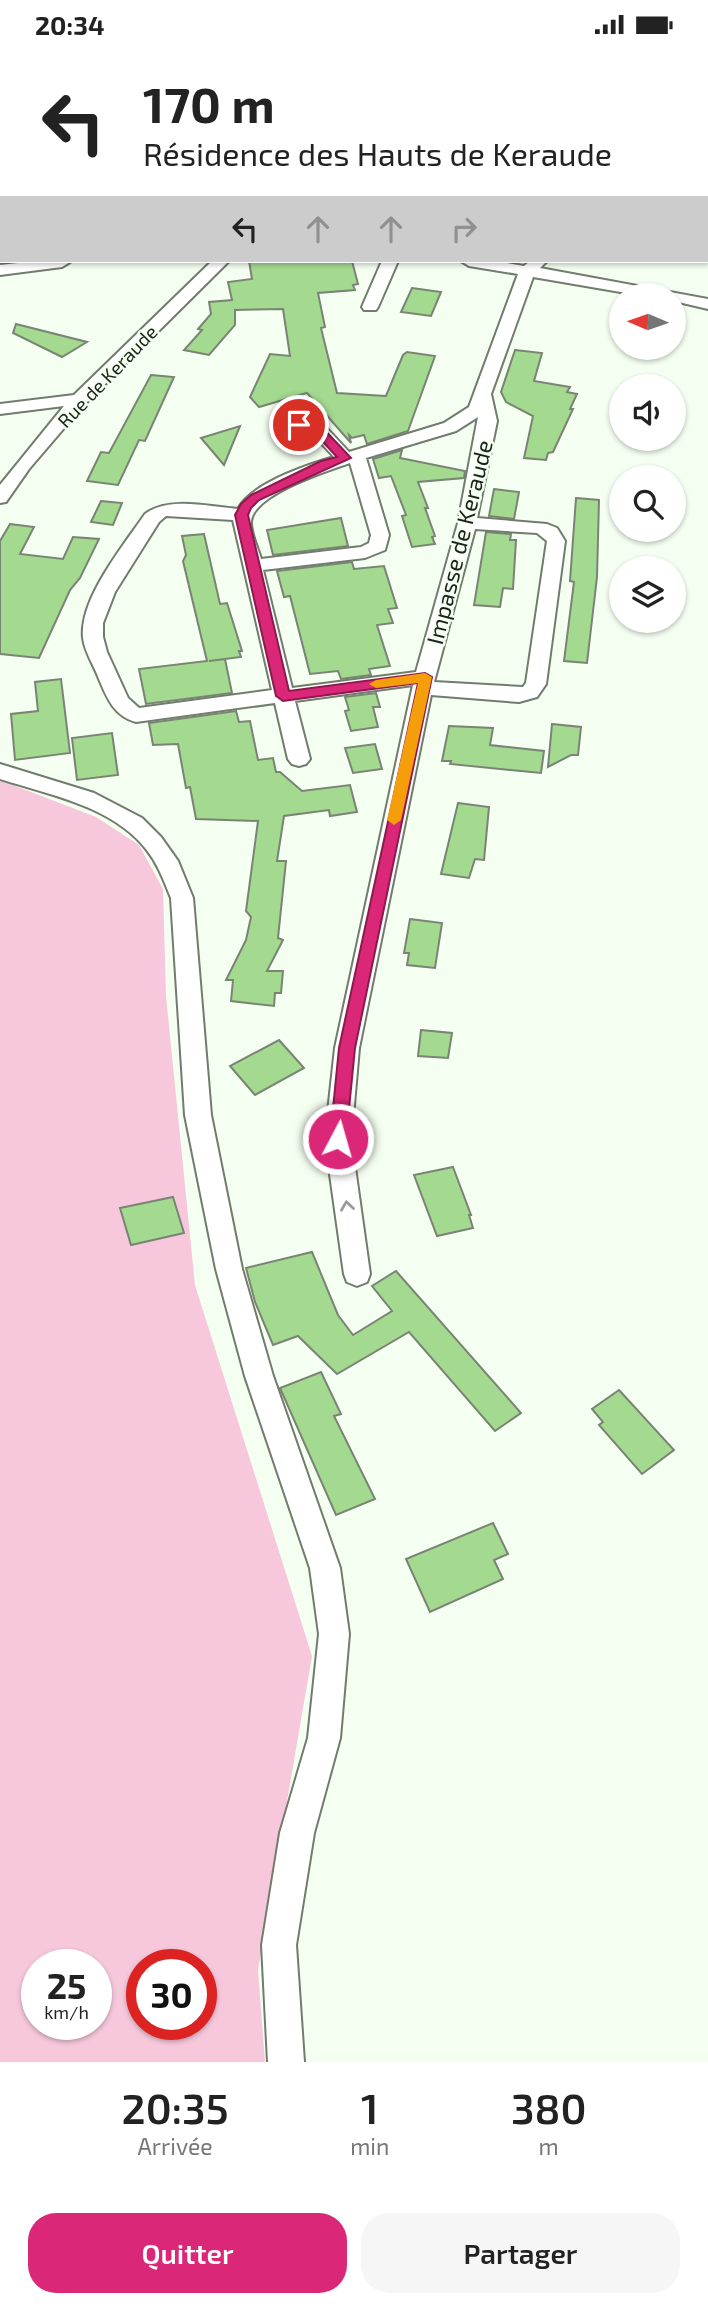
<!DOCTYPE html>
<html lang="fr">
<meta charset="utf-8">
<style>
body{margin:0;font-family:"Exo 2",sans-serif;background:#f6f6f6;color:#222;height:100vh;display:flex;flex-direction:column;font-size:26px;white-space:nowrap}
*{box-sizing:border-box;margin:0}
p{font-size:23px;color:#767676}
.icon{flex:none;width:38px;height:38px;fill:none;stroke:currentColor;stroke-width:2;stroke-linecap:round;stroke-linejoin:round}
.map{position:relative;height:2013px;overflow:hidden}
.side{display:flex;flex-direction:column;background:#fff;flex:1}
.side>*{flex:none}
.banner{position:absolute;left:0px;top:0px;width:709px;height:214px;box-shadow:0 2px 5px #0004;background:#fff;color:#222;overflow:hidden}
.needle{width:46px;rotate:272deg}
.tools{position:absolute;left:609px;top:234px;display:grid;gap:14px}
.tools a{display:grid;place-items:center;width:77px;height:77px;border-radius:50%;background:#fff;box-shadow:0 2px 5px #0004;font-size:35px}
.speed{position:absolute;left:21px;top:1900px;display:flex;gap:14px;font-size:35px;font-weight:700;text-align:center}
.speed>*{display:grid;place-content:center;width:91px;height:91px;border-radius:50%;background:#fff;box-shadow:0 2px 5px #0004;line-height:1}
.speed small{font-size:18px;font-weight:400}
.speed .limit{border:10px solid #d22;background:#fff;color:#111}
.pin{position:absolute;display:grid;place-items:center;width:60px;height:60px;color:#fff;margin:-30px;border:4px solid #fff;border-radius:50%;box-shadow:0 2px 7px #0007}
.me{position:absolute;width:77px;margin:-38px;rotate:6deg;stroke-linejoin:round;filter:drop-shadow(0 0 5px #0008)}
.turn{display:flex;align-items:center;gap:24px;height:147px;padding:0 28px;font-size:32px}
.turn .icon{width:91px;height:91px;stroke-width:2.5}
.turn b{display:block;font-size:49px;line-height:60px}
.lanes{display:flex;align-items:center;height:66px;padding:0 28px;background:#0003;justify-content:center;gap:35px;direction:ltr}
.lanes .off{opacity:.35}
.eta{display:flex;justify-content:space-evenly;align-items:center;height:119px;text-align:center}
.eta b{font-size:42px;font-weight:600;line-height:49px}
.button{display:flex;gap:14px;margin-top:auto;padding:14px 28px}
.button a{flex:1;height:80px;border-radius:28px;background:#db2777;color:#fff;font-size:28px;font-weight:600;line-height:80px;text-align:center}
.button a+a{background:#f6f6f6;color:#222}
.status{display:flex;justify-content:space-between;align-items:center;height:49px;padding:0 35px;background:#fff;direction:ltr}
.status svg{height:19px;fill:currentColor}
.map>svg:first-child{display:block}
</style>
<div class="status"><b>20:34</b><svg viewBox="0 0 49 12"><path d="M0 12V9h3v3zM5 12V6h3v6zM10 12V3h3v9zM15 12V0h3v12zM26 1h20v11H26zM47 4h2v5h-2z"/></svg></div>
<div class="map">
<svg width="708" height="2013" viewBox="0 0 708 2013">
<rect width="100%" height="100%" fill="#f5fff1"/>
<!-- green -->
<path fill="#f7c8dc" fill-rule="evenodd" d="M 0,731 L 96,768 L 139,796 L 163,840 L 166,947 L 195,1236 L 312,1607 L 258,1921 L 265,2013 L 0,2013 ZM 37,1916 L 96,1916 L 96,1976 L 37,1976 ZM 142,1916 L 201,1916 L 201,1976 L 142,1976 Z"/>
<!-- building -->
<g fill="#a4d990" stroke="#798475" stroke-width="2">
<polygon points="249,212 352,212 358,235 353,236 355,241 318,244 325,278 321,279 337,344 386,347 403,306 407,303 435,307 408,382 367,395 364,386 352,389 349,386 351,394 307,344 259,358 250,348 270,305 290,307 283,260 235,261 235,276 209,306 184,301 202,281 198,280 211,265 209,253 232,251 228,233 252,230"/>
<polygon points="412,239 441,243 431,267 401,263"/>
<polygon points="16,275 87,293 62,308 13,284"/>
<polygon points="515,301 542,304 534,332 570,338 567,343 577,345 570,360 573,360 553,403 548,404 546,411 524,409 533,367 506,353 501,343"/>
<polygon points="151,326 174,328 145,392 139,391 118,436 87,432 101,403 109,404"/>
<polygon points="240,377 224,416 201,389"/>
<polygon points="402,401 400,409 465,422 464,429 418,433 428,459 425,459 435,487 432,488 435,495 412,498 402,467 406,466 391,427 379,429 373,410"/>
<polygon points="494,440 519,443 514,470 489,467"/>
<polygon points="576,449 599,451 597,528 587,614 564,612 574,533 570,532"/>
<polygon points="101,452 122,454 113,476 91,473"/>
<polygon points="341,469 348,497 273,506 267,481"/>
<polygon points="10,475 34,478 20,505 63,510 73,488 99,490 80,529 70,541 39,609 0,605 0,492"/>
<polygon points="486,483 511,485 510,491 516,491 513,540 503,539 500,558 474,556"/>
<polygon points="204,485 220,555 227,554 242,602 239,602 241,608 209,612 225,610 232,644 146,655 139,620 207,612 183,512 186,506 182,487"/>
<polygon points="352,513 354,520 384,517 397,559 388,560 393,574 377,576 390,617 369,620 371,626 341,630 338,622 310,625 290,547 284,548 277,522"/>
<polygon points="61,630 70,704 15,711 11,665 38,662 35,633"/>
<polygon points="376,644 380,658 373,658 378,678 351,682 345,662 349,661 345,648"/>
<polygon points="236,662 239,673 250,672 258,711 273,709 276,723 280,723 302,742 350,736 357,763 330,767 329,761 284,767 277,812 286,812 278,889 283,891 267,922 283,922 281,944 275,944 274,957 231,952 233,931 226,931 246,891 251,868 246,862 258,772 196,770 190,738 186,739 178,695 153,696 149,674"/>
<polygon points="552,675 581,678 578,706 571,706 548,718"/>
<polygon points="449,677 493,679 490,696 544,702 541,724 450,715 451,712 442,712"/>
<polygon points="112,684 118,726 77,731 72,689"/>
<polygon points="375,695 382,720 353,724 345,699"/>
<polygon points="458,754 489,758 484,811 475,810 469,829 441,825"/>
<polygon points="410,870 442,874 435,919 407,916 409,904 404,904"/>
<polygon points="421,981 452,984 448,1009 418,1007"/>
<polygon points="279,991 304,1019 255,1046 230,1017"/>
<polygon points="453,1118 471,1166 469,1166 473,1179 437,1187 414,1126"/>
<polygon points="173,1148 184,1184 131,1196 120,1159"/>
<polygon points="312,1203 338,1266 353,1286 392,1262 372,1237 396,1222 521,1364 495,1382 409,1283 337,1325 298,1287 273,1296 255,1253 246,1219"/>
<polygon points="321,1323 341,1365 334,1367 375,1450 336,1466 280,1339"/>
<polygon points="619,1341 674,1401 642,1425 599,1376 603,1373 592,1360"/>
<polygon points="493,1474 508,1505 494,1511 503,1530 430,1563 406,1510"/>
</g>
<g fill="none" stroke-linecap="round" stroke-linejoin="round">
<defs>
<g id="minor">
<rect x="40" y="0" width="14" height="2"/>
<polygon points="396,0 412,0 395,2"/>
<polygon points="426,0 441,0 442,2 428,2"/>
<polygon points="0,51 2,51 0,60"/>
<rect x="0" y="158" width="2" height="10"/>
<polygon points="35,212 70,213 62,218 0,226 0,216"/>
<polygon points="212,212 229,212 82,358 29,420 6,453 0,454 0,436 64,357 0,365 0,355 74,346"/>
<polygon points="382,212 398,212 378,258 376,261 364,261 362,258"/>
<path d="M 461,212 L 495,212 L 524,217 L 530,212 L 547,212 L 540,219 L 708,250 L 708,260 L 674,252 L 674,247 L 644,247 L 533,228 L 491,345 L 497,372 L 477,469 L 547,475 L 557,479 L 565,492 L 546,635 L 537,648 L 519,653 L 431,646 L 359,999 L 351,1090 L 370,1225 L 367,1233 L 357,1237 L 347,1233 L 344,1225 L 325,1090 L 335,999 L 413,636 L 295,652 L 310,710 L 306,715 L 299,717 L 292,715 L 288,710 L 275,654 L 136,673 C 114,667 107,649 99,630 C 94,616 85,604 83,589 C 79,550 124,496 145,465 C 169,447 210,458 238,460 C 252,434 307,416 334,408 L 310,382 L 278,378 L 275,374 L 278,370 L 321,373 L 349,403 L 444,374 L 469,358 L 518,225 L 469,217 ZM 478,368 L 458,474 L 416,623 L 292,639 L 263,521 L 365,509 L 385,501 L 389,486 L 366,409 L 456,382 ZM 350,414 L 371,486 L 369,494 L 361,498 L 261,510 C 258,499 250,483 251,472 C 254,445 327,422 350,414 ZM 166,467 L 233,471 L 272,641 L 139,659 L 128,649 L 107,603 L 103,588 L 103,574 L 115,543 L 159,473 ZM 475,480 L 537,484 L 547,492 L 526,634 L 523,638 L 434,633 Z"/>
<path d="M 0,715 L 94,744 L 142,769 L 161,788 L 178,812 L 193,849 L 211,1066 L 242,1220 L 273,1327 L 340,1519 L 349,1585 L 340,1689 L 314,1784 L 296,1896 L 304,2013 L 268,2013 L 262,1896 L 280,1784 L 308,1689 L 319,1585 L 310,1519 L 245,1327 L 216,1220 L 185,1066 L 171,849 C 164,832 158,815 146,800 C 112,757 50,746 0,730 Z"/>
</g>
<g id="tertiary">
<polygon points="623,0 644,0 645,2 625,2"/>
<rect x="707" y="7" width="1" height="10"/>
</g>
</defs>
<!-- minor casing -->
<use href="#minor" stroke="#717c6d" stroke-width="4"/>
<!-- tertiary casing -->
<use href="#tertiary" stroke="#717c6d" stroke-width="3"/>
<!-- minor -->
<use href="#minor" fill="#fff" fill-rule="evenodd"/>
<!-- tertiary -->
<use href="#tertiary" fill="#fff" fill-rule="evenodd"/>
</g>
<!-- one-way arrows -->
<defs><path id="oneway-chevron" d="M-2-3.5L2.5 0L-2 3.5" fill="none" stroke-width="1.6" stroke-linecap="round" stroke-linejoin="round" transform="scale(1.75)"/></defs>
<use stroke="#999c99" href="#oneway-chevron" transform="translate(347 1157) rotate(-98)"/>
<!-- route -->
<polygon fill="#db2777" stroke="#8e194d" stroke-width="2" points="299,372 319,375 351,409 259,451 251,459 248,466 289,642 425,624 432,628 355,999 346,1090 344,1095 332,1095 330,1090 339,999 418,634 283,652 276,647 235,466 241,455 251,446 321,412 337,408 311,380 295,378 294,376"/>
<!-- slow -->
<polygon fill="#f59e0b" points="425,624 432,628 401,771 394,776 387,771 418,634 376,639 369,635 376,631"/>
<g text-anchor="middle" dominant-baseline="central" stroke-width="5" stroke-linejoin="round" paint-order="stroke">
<!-- far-street labels -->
<g font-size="19" fill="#1d221c" stroke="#f5fff1">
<text transform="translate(107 327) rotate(-46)">Rue de Keraude</text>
</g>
<!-- street labels -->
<g font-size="23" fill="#1d221c" stroke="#f5fff1">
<text transform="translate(459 493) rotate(-76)">Impasse de Keraude</text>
</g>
</g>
</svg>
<div class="tools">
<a><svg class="needle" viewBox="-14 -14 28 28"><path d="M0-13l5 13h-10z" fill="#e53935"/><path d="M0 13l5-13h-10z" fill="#767676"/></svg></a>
<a><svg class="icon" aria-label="sound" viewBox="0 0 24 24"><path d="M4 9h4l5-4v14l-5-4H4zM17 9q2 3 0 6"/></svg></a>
<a><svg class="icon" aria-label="search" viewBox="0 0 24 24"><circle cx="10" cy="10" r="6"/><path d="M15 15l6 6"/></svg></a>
<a><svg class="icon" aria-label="layers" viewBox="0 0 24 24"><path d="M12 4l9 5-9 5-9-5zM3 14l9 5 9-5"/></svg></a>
</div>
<div class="speed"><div>25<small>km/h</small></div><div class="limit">30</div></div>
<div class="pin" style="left:299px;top:376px;background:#d93025"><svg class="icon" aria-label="arrive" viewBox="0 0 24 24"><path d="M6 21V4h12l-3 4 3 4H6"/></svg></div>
<svg class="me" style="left:338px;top:1090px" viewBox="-20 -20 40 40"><circle r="17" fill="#db2777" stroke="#fff" stroke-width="3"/><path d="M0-11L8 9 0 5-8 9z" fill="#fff"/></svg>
<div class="banner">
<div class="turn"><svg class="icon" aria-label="left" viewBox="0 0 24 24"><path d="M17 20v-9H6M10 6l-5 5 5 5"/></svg><div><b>170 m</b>Résidence des Hauts de Keraude</div></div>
<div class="lanes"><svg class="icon" aria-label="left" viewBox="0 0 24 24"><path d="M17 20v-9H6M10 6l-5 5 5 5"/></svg><svg class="icon off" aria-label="ahead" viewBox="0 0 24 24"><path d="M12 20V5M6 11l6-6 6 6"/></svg><svg class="icon off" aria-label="ahead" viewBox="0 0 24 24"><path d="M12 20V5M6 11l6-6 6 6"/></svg><svg class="icon off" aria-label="right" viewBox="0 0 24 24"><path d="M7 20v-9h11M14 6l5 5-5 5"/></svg></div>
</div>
</div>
<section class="side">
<div class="eta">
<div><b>20:35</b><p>Arrivée</p></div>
<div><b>1</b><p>min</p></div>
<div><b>380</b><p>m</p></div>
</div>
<div class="button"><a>Quitter</a><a>Partager</a></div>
</section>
